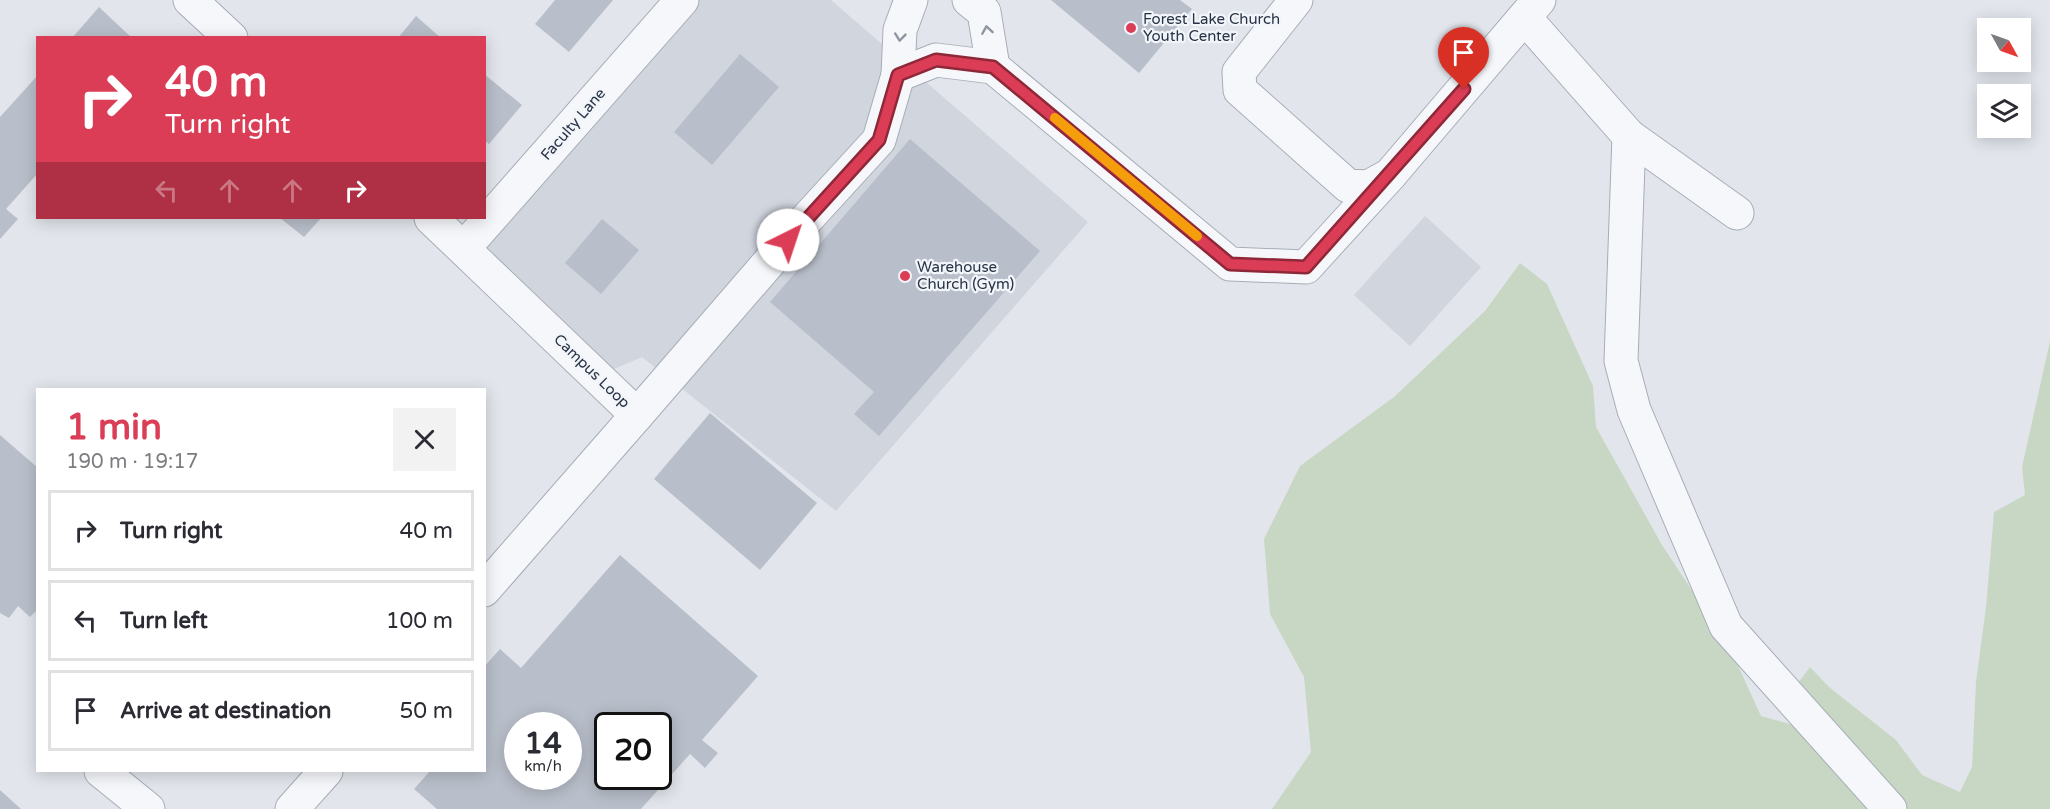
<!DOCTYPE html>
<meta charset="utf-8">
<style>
body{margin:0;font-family:"Varela Round",sans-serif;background:#f2f2f3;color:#2b2b33;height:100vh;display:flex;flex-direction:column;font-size:22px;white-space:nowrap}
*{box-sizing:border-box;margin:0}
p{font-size:20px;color:#7c7c81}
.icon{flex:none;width:33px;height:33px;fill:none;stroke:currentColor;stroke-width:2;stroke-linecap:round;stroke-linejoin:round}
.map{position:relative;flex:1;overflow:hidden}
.sheet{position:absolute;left:36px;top:388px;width:450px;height:384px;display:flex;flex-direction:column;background:#fff;border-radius:0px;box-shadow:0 3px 15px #0003}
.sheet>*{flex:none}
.hud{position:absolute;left:36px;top:36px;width:450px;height:183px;border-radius:0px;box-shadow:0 3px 15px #0003;background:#db3d56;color:#fff;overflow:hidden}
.needle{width:39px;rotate:130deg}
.fabs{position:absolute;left:1977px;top:18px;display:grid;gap:12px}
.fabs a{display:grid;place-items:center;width:54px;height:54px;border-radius:0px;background:#fff;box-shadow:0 3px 15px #0003;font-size:30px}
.speed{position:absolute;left:504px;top:712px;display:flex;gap:12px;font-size:30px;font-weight:700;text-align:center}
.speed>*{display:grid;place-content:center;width:78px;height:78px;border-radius:50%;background:#fff;box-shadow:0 3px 15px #0003;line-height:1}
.speed small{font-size:15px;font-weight:400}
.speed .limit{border:3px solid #111;border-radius:9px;background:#fff;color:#111}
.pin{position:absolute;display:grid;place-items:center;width:51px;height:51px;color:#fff;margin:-62px -26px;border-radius:50% 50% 50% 0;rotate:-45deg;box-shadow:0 0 6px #0007}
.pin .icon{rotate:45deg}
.me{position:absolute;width:66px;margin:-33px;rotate:41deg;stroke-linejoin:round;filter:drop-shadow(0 0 4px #0008)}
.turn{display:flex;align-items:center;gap:21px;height:126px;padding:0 30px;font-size:27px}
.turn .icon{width:78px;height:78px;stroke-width:2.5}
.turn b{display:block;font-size:42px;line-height:51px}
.lanes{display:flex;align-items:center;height:57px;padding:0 30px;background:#0003;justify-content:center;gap:30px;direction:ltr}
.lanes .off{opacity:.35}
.round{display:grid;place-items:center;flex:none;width:63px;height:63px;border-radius:0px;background:#f2f2f3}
.overview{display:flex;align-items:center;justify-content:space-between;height:102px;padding:0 30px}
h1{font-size:36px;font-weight:700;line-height:45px;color:#db3d56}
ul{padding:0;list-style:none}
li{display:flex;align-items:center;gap:18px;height:81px;margin:0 12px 9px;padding:0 18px;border:3px solid #e1e1e2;border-radius:0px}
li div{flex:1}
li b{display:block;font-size:22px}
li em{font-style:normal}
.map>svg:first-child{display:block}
</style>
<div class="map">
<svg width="2050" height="809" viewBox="0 0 2050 809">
<rect width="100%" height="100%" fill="#e2e6ec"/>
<!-- built -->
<g fill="#d0d5de">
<polygon points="696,0 831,0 1088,222 836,511 642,357 610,371 474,244"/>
<polygon points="1425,216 1481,267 1410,346 1354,295"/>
</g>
<!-- green -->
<polygon fill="#c8d7c3" points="1520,263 1547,284 1593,386 1596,427 1662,545 1730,648 1761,716 1807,729 1798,683 1810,667 1829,687 1896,740 1922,775 1960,792 1972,767 1976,682 1986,607 1994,512 2025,495 2022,467 2050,341 2050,809 1272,809 1311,752 1304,677 1270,614 1264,539 1300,466 1394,397 1485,311"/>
<!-- building -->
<g fill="#b9bfca" fill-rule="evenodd">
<polygon points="555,0 613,0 569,52 535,24"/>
<polygon points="1051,0 1180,0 1192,9 1139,73"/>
<polygon points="99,7 132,38 72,38"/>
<polygon points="416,16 441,38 398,38"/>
<polygon points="740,54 779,87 712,165 674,132"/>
<polygon points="484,74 522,105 489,144 484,140"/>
<polygon points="38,75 38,173 6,209 18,219 0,239 0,117"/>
<polygon points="910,139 1040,251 879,436 854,414 874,392 770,302"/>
<polygon points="280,218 321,218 304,237"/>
<polygon points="602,219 639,250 601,294 565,263"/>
<polygon points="710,413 817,503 760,570 654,479"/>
<polygon points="0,435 38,468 38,609 30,617 18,606 9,618 0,613"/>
<path d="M 620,555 L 758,676 L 702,740 L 718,753 L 705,768 L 690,754 L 641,809 L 437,809 L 414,789 L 430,771 L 484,771 L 484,667 L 500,649 L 521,668 ZM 518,726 L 568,726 L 568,777 L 518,777 ZM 608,726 L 658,726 L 658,777 L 608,777 Z"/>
<polygon points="0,790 21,809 0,809"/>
</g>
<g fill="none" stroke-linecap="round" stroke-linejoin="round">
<defs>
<g id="minor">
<polyline points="190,0 231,38"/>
<polyline points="969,0 984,12 993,67"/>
<polyline points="1296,0 1239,72 1240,90 1348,186 1368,187 1390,175 1539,0"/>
<polyline points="1525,18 1629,136 1737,213"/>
<polyline points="898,75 936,60 993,67 1230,264 1306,267 1390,175"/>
<polyline points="1629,136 1621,361 1634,410 1726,626 1890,809"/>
<polyline points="431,218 637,415 484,590"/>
<polyline points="464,248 682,0"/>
<polyline points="637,415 803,223 879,140 898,75 900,30 911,0"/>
<polyline points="101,771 148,809"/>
<polyline points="292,809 326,771"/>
</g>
</defs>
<!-- minor casing -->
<use href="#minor" stroke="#a6adb7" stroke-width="35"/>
<!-- minor -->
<use href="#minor" stroke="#f6f7fa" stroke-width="33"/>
</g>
<!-- one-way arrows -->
<defs><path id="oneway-chevron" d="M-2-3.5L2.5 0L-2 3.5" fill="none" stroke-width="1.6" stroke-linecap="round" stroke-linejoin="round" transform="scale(1.5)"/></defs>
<g stroke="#8f95a0">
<use href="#oneway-chevron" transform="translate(987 30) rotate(-99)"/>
<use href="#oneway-chevron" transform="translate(900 37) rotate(96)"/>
</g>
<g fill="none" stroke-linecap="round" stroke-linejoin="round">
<defs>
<polyline id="route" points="788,240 879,140 898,75 936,60 993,67 1230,264 1306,267 1464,89"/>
</defs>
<!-- route casing -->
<use href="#route" stroke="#8e2838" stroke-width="15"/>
<!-- route -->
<use href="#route" stroke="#db3d56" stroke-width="10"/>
<!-- slow -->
<polyline stroke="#f59e0b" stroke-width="10" points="1055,118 1197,236"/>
</g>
<!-- markers -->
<g fill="#db3d56" stroke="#f2f5f9" stroke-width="2">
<circle cx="1131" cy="28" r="6"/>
<circle cx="905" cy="276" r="6"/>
</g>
<g text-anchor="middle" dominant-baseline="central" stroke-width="4.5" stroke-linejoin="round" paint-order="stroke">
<!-- poi labels -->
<g font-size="15" fill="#283346" stroke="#f2f5f9" text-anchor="start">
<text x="1143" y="19">Forest Lake Church<tspan x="1143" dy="17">Youth Center</tspan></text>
<text x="917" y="267">Warehouse<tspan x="917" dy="17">Church (Gym)</tspan></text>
</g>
<!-- street labels -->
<g font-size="15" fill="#283346" stroke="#f2f5f9">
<text transform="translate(573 124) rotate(-49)">Faculty Lane</text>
<text transform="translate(592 371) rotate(44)">Campus Loop</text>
</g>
</g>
</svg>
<div class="fabs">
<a><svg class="needle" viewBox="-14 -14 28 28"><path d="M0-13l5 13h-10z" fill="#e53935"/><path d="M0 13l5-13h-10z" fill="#7c7c81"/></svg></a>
<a><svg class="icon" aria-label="layers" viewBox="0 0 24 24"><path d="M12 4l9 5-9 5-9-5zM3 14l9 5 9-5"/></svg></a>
</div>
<div class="speed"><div>14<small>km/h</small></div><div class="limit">20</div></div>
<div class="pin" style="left:1464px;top:89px;background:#d93025"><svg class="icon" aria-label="arrive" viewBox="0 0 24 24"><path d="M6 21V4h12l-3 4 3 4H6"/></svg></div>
<svg class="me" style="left:788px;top:240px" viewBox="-20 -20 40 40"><circle r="19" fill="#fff"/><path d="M0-13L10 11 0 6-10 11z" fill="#db3d56"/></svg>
<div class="hud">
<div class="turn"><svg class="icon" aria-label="right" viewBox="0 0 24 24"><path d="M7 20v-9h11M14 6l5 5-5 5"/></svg><div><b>40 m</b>Turn right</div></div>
<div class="lanes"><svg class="icon off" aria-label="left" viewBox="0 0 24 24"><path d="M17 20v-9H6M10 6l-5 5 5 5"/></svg><svg class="icon off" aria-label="ahead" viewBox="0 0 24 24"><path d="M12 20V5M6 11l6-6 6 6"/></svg><svg class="icon off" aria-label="ahead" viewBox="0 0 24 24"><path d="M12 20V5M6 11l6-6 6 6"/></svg><svg class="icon" aria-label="right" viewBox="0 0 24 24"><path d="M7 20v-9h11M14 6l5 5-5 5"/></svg></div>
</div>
<section class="sheet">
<div class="overview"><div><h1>1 min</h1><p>190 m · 19:17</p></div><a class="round"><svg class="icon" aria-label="close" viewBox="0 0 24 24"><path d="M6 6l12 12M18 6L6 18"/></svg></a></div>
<ul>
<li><svg class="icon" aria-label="right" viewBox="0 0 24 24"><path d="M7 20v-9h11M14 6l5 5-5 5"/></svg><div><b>Turn right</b></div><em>40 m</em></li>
<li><svg class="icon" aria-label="left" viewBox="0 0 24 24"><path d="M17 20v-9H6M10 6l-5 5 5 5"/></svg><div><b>Turn left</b></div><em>100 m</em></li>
<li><svg class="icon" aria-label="arrive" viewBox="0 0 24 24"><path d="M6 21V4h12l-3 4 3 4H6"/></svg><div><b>Arrive at destination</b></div><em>50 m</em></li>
</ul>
</section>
</div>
